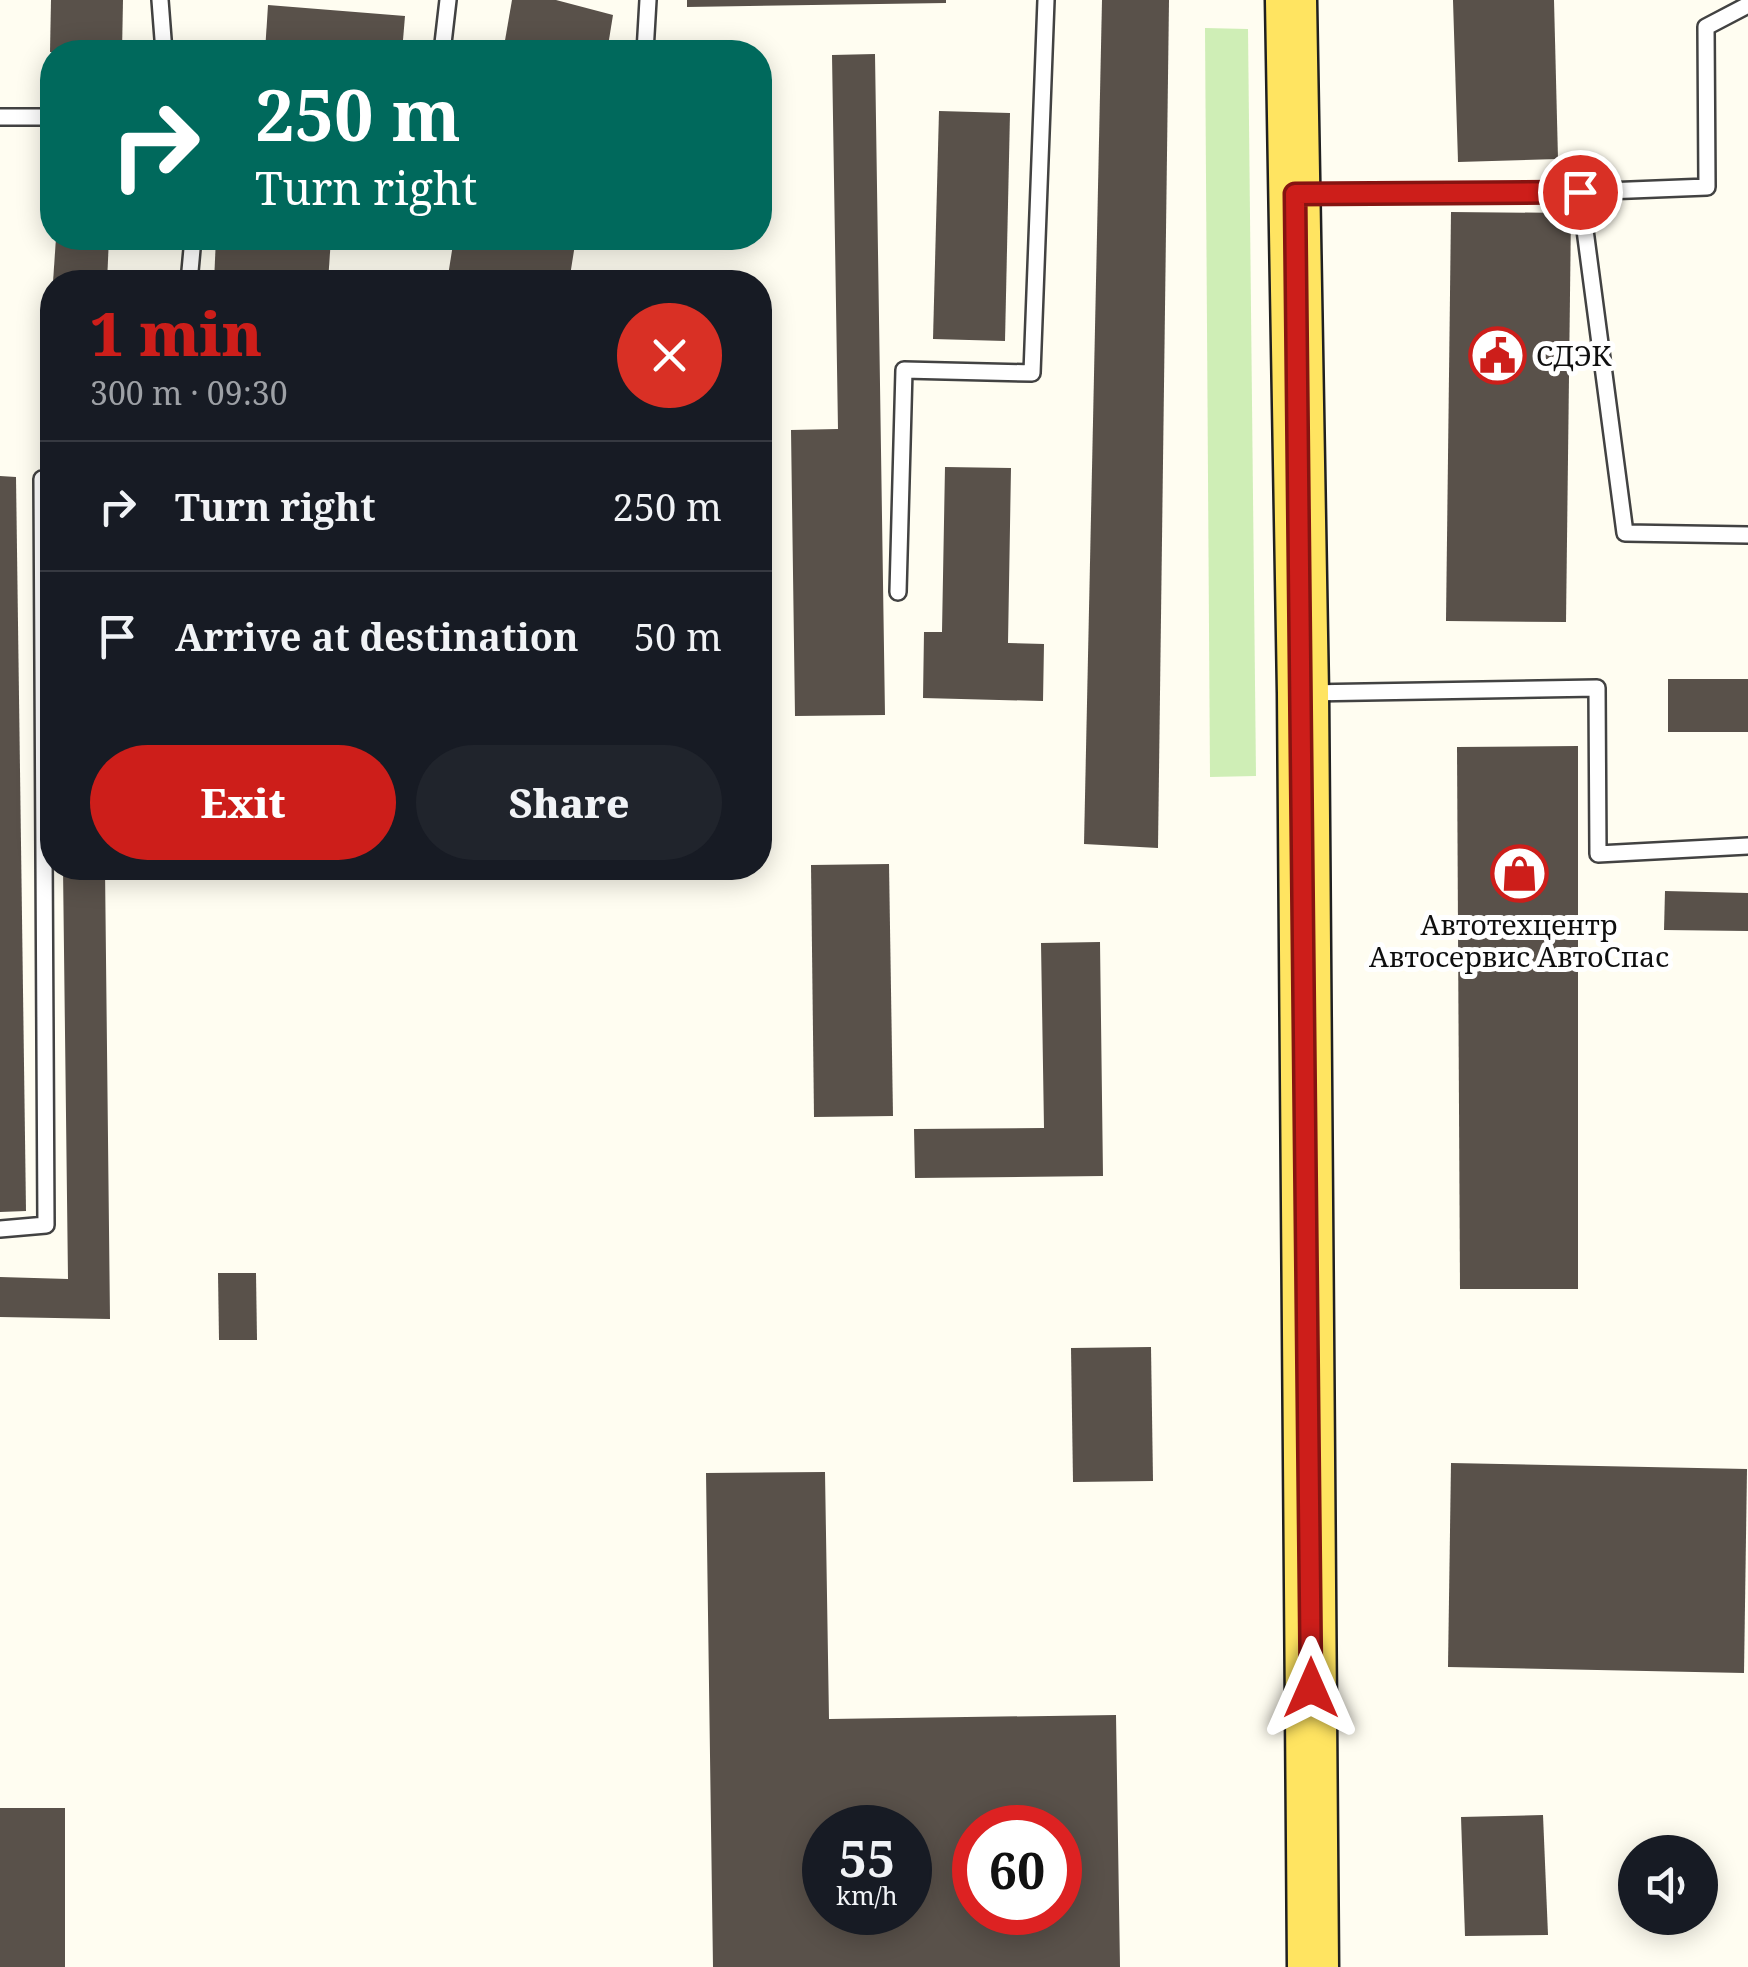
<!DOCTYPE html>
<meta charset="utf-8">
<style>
body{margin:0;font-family:"Noto Serif",serif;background:#20242c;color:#f1f3f6;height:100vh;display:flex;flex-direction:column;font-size:38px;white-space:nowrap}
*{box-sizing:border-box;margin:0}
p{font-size:32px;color:#9ea1a6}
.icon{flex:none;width:55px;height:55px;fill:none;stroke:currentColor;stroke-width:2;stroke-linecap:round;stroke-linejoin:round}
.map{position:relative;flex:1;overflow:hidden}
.side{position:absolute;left:40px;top:270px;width:732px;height:610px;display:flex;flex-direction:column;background:#171b24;border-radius:40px;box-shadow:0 5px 25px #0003}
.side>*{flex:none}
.banner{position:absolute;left:40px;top:40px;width:732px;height:210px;border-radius:40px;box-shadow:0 5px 25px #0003;background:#00695c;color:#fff;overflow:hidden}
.fabs{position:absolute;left:1618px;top:1835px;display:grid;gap:20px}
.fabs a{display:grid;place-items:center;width:100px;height:100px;border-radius:50%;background:#171b24;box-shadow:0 5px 25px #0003;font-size:50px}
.speed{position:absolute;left:802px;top:1805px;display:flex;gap:20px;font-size:50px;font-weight:700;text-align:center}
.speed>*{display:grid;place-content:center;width:130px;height:130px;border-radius:50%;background:#171b24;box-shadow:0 5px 25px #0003;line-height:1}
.speed small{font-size:25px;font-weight:400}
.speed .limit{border:15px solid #d22;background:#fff;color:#111}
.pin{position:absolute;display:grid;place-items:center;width:85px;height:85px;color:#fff;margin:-42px;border:5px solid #fff;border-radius:50%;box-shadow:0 2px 10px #0007}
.me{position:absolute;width:110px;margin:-55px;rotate:0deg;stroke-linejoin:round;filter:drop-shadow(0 0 8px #0008)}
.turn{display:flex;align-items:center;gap:35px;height:210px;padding:0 50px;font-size:45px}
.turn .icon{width:130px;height:130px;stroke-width:2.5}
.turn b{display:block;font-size:70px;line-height:85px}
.round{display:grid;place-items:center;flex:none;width:105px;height:105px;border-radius:52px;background:#20242c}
.overview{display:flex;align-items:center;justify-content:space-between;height:170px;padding:0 50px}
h1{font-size:60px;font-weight:800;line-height:75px;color:#cd1e1a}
.primary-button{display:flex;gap:20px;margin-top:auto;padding:20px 50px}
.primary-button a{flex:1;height:115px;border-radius:60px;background:#cd1e1a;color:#fff;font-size:40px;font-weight:800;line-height:115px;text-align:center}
.primary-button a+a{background:#20242c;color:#f1f3f6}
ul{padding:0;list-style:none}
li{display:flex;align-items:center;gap:30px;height:130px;padding:0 50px;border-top:2px solid #363941}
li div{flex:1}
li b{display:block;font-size:38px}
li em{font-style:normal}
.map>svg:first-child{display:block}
</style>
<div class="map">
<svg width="1748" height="1967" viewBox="0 0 1748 1967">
<rect width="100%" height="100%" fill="#fffdf1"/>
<!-- green -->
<polygon fill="#cfeeb6" points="1205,28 1248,29 1256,776 1210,777"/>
<!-- building -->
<g fill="#59514a" fill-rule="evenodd">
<polygon points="51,0 123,0 122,52 50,52"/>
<polygon points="512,0 556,0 613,15 607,52 503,52"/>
<polygon points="687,0 946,0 946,3 687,7"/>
<polygon points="1102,0 1169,0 1158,848 1084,844"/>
<polygon points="1453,0 1554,0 1558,159 1458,162"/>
<polygon points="268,5 405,16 402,52 265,52"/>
<polygon points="875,54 885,715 795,716 791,430 838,429 832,55"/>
<polygon points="939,111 1010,113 1005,341 933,339"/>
<polygon points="1451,212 1571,213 1566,622 1446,621"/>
<polygon points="56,238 109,238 107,282 53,282"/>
<polygon points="216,238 331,238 328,282 214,282"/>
<polygon points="454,238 576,238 569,282 447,282"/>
<polygon points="945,467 1011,468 1008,643 1044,644 1043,701 923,698 924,632 942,632"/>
<polygon points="0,476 16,477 26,1211 0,1212"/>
<rect x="1668" y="679" width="80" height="53"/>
<polygon points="1578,746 1578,1289 1460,1289 1457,747"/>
<polygon points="889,864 893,1116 814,1117 811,865"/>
<polygon points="63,868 105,868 110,1319 0,1317 0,1277 68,1279"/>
<polygon points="1665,891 1748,893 1748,931 1664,930"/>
<polygon points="1100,942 1103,1176 915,1178 914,1129 1044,1128 1041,943"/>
<polygon points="218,1273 256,1273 257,1340 219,1340"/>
<polygon points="1151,1347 1153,1481 1073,1482 1071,1348"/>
<polygon points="1451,1463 1747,1469 1744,1673 1448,1667"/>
<path d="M 825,1472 L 829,1719 L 1116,1715 L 1120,1967 L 713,1967 L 706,1473 ZM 825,1828 L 910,1828 L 910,1912 L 825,1912 ZM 975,1828 L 1060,1828 L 1060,1912 L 975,1912 Z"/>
<rect x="0" y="1808" width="65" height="159"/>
<polygon points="1543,1815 1548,1935 1465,1936 1461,1817"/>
</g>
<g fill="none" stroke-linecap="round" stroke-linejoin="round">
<defs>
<g id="service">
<polyline points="160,0 164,52"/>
<polyline points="442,52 448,0"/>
<polyline points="645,52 648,0"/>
<polyline points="0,117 52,117"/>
<polyline points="1580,192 1707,187 1706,27 1748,5"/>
<polyline points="1299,194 1580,192 1625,533 1748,535"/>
<polyline points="189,282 193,238"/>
<polyline points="898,592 904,370 1032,373 1046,0"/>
<polyline points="1307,693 1597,688 1598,854 1748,846"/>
<polyline points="0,1229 46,1225 42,479"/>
</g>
<polyline id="primary" points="1291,0 1303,693 1313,1967"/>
</defs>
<!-- service casing -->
<use href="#service" stroke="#424242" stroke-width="20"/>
<!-- primary casing -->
<use href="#primary" stroke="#202020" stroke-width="55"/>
<!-- service -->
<use href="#service" stroke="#fff" stroke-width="15"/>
<!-- primary -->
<use href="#primary" stroke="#ffe461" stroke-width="50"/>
</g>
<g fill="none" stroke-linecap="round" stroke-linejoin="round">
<defs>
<polyline id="route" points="1311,1688 1295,194 1580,192"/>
</defs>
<!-- route casing -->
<use href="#route" stroke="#851411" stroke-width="25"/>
<!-- route -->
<use href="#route" stroke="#cd1e1a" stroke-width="18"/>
</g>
<!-- icons -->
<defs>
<symbol id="civic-ring" viewBox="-11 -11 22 22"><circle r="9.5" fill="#fff" stroke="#cd1e1a" stroke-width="1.5"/><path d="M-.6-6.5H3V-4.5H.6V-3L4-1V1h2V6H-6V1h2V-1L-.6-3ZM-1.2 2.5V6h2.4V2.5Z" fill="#cd1e1a"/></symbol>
<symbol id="shop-ring" viewBox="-11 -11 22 22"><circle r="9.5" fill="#fff" stroke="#cd1e1a" stroke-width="1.5"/><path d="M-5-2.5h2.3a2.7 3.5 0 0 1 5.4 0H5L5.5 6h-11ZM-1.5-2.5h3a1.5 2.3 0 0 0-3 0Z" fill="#cd1e1a"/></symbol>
</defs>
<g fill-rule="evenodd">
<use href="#civic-ring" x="1466" y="324" width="63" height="63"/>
<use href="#shop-ring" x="1488" y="842" width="63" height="63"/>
</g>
<g text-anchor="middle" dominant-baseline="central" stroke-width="10" stroke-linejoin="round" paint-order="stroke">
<!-- poi labels -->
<g font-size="28" fill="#0f0f0f" stroke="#fff" text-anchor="start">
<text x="1536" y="355">СДЭК</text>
<text x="1519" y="924" text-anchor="middle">Автотехцентр<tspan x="1519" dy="32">Автосервис АвтоСпас</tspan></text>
</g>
</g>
</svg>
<div class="fabs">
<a><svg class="icon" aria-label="sound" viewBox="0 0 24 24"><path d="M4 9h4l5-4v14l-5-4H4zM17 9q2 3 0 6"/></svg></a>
</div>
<div class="speed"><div>55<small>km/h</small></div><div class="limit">60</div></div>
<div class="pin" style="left:1580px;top:192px;background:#d93025"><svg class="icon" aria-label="arrive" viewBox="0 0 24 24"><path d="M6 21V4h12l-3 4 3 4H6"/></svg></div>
<svg class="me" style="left:1311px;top:1688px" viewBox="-20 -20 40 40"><path d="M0-17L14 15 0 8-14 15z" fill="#cd1e1a" stroke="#fff" stroke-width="4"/></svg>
<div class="banner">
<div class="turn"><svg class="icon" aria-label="right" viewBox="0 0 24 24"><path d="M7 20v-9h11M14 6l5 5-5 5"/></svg><div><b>250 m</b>Turn right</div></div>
</div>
<section class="side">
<div class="overview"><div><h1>1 min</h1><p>300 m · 09:30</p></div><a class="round" style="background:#d93025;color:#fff"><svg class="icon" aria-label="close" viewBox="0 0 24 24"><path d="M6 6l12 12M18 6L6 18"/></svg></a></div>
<ul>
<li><svg class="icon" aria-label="right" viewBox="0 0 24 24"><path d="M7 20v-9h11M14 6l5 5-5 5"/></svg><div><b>Turn right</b></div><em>250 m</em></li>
<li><svg class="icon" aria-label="arrive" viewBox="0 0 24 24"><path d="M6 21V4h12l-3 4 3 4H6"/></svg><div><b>Arrive at destination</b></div><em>50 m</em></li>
</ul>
<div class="primary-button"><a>Exit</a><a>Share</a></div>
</section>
</div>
